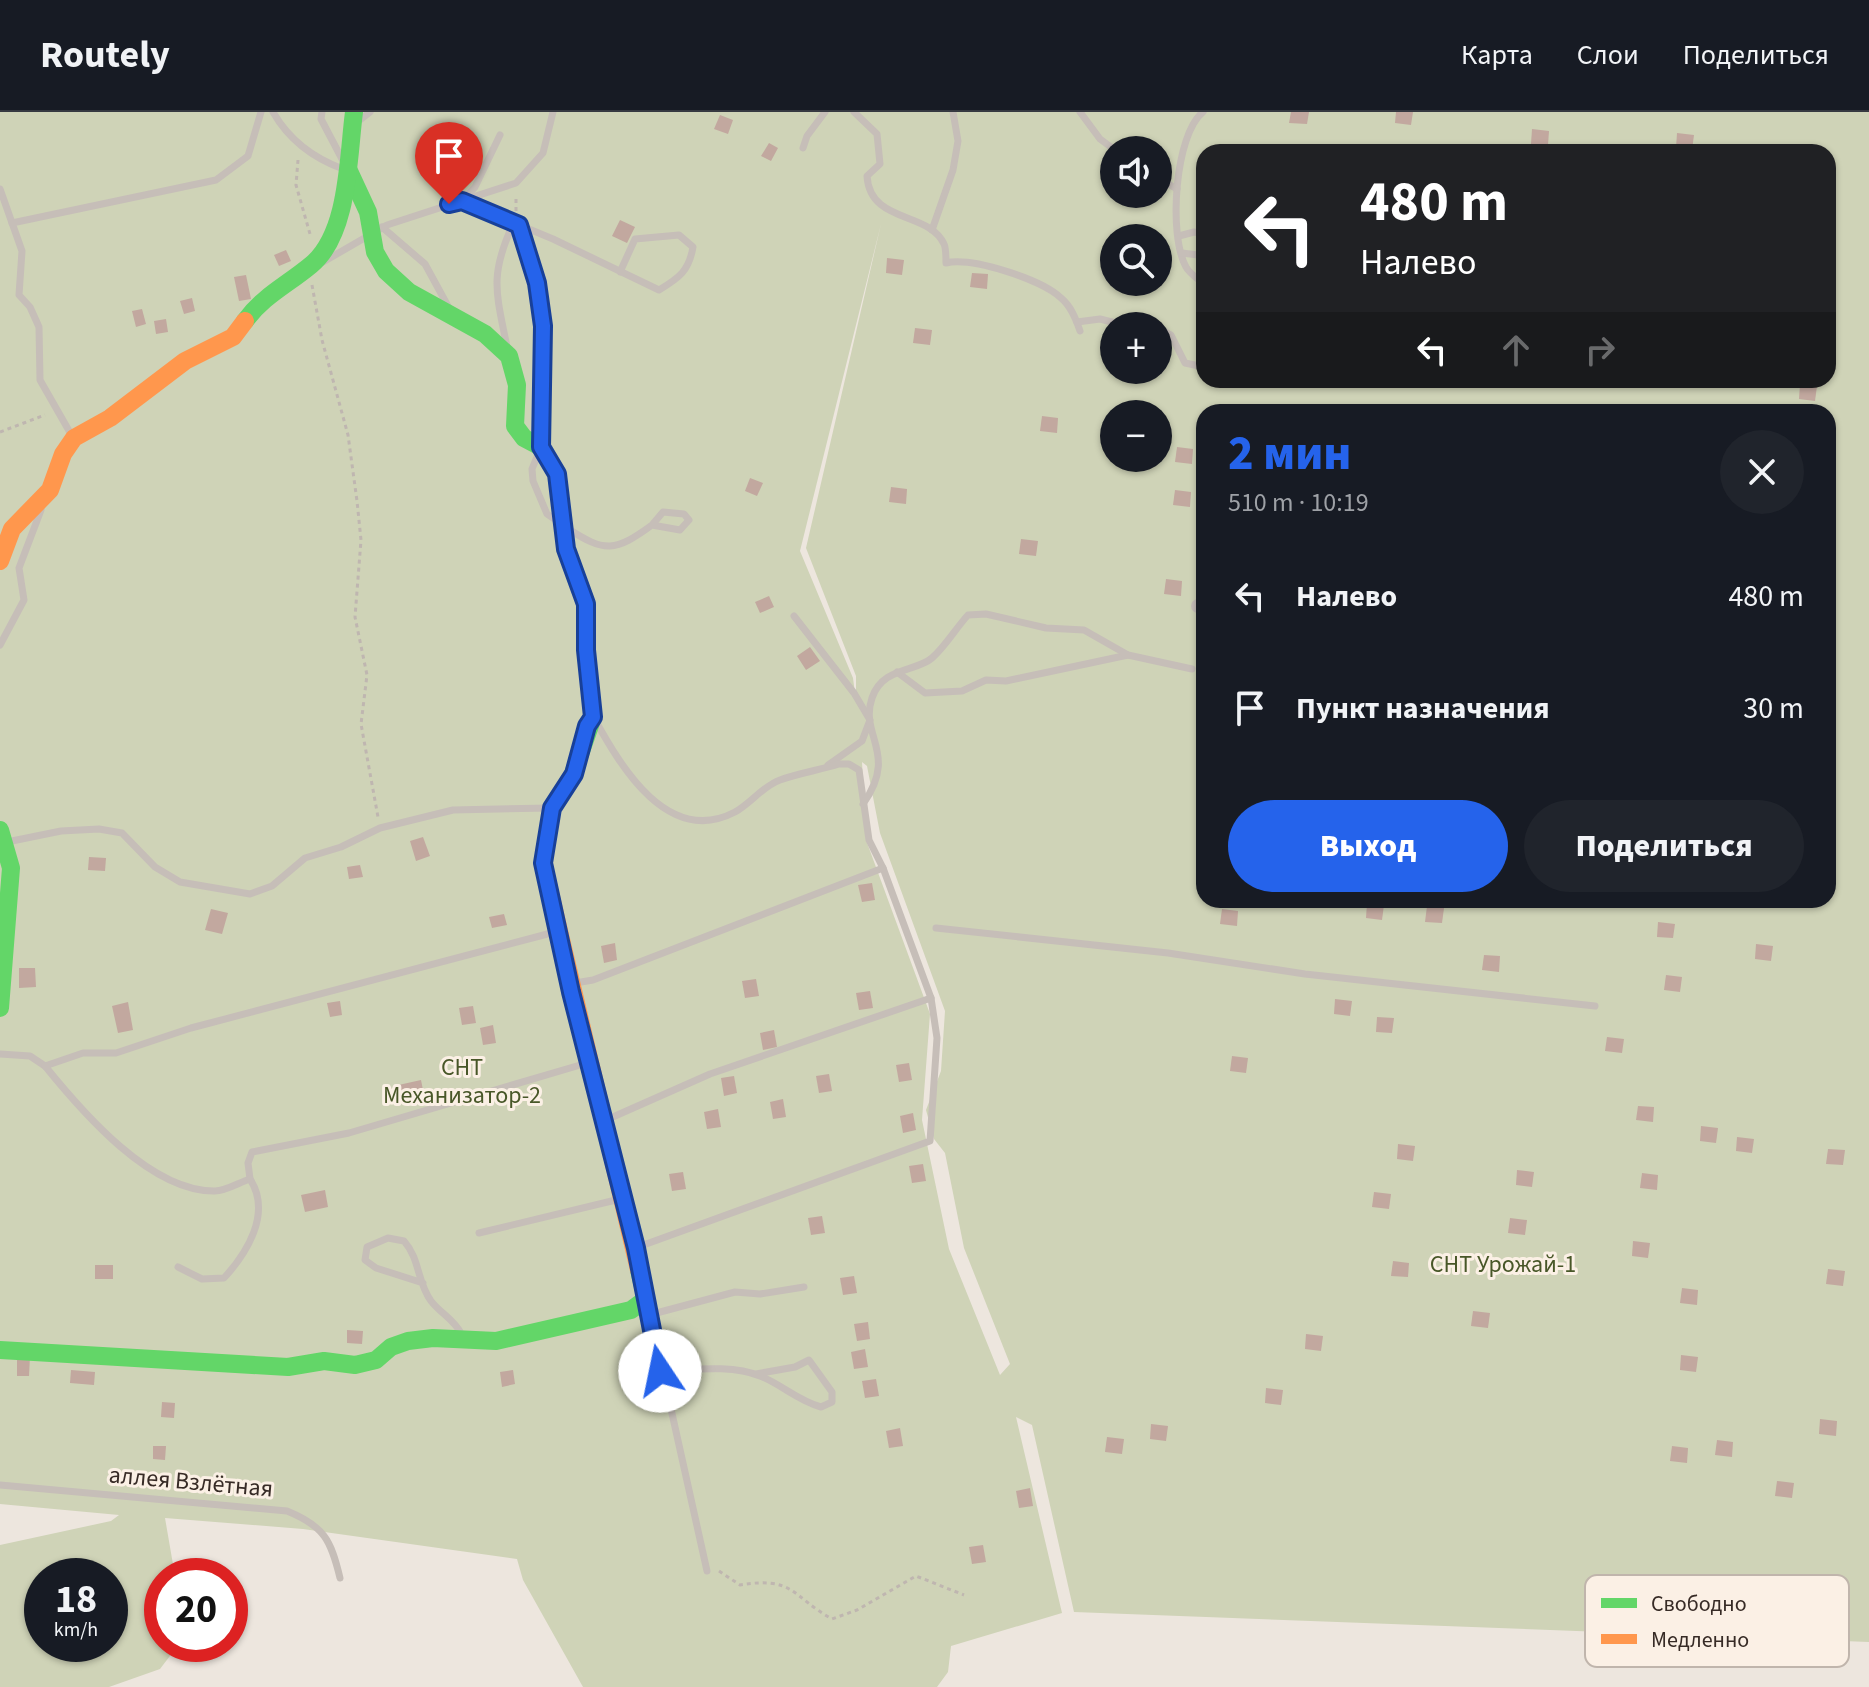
<!DOCTYPE html>
<html lang="ru">
<meta charset="utf-8">
<style>
body{margin:0;font-family:"Source Sans 3",sans-serif;background:#20242c;color:#f1f3f6;height:100vh;display:flex;flex-direction:column;font-size:30px;white-space:nowrap}
*{box-sizing:border-box;margin:0}
p{font-size:26px;color:#9ea1a6}
.icon{flex:none;width:44px;height:44px;fill:none;stroke:currentColor;stroke-width:2;stroke-linecap:round;stroke-linejoin:round}
.map{position:relative;flex:1;overflow:hidden}
.sheet{position:absolute;left:1196px;top:292px;width:640px;height:504px;display:flex;flex-direction:column;background:#171b24;border-radius:24px;box-shadow:0 2px 6px #0004}
.sheet>*{flex:none}
.guide{position:absolute;left:1196px;top:32px;width:640px;height:244px;border-radius:24px;box-shadow:0 2px 6px #0004;background:#202124;color:#fff;overflow:hidden}
.controls{position:absolute;left:1100px;top:24px;display:grid;gap:16px}
.controls a{display:grid;place-items:center;width:72px;height:72px;border-radius:50%;background:#171b24;box-shadow:0 2px 6px #0004;font-size:40px}
.speed{position:absolute;left:24px;top:1446px;display:flex;gap:16px;font-size:40px;font-weight:700;text-align:center}
.speed>*{display:grid;place-content:center;width:104px;height:104px;border-radius:50%;background:#171b24;box-shadow:0 2px 6px #0004;line-height:1}
.speed small{font-size:20px;font-weight:400}
.speed .limit{border:12px solid #d22;background:#fff;color:#111}
.pin{position:absolute;display:grid;place-items:center;width:68px;height:68px;color:#fff;margin:-82px -34px;border-radius:50% 50% 50% 0;rotate:-45deg;box-shadow:0 0 8px #0007}
.pin .icon{rotate:45deg}
.me{position:absolute;width:88px;margin:-44px;rotate:349deg;stroke-linejoin:round;filter:drop-shadow(0 0 6px #0008)}
.turn{display:flex;align-items:center;gap:28px;height:168px;padding:0 32px;font-size:36px}
.turn .icon{width:104px;height:104px;stroke-width:2.5}
.turn b{display:block;font-size:56px;line-height:68px}
.lanes{display:flex;align-items:center;height:76px;padding:0 32px;background:#0003;justify-content:center;gap:40px;direction:ltr}
.lanes .off{opacity:.35}
.round{display:grid;place-items:center;flex:none;width:84px;height:84px;border-radius:42px;background:#20242c}
.summary{display:flex;align-items:center;justify-content:space-between;height:136px;padding:0 32px}
h1{font-size:48px;font-weight:800;line-height:60px;color:#2563eb}
.primary-button{display:flex;gap:16px;margin-top:auto;padding:16px 32px}
.primary-button a{flex:1;height:92px;border-radius:48px;background:#2563eb;color:#fff;font-size:32px;font-weight:800;line-height:92px;text-align:center}
.primary-button a+a{background:#20242c;color:#f1f3f6}
ul{padding:0;list-style:none}
li{display:flex;align-items:center;gap:24px;height:112px;padding:0 32px}
li div{flex:1}
li b{display:block;font-size:30px}
li em{font-style:normal}
header{display:flex;align-items:center;gap:48px;box-sizing:border-box;height:112px;padding:0 40px;background:#171b24;border-bottom:2px solid #363941}
header strong{font-size:38px}
nav{display:flex;gap:44px;margin-inline-start:auto;font-size:28px}
.map>svg:first-child{display:block}
</style>
<header>
<strong>Routely</strong>
<nav><a>Карта</a><a>Слои</a><a>Поделиться</a></nav>
</header>
<div class="map">
<svg width="1869" height="1575" viewBox="0 0 1869 1575">
<rect width="100%" height="100%" fill="#ede6de"/>
<!-- green -->
<path fill="#cfd3b7" fill-rule="evenodd" d="M 0,0 L 1869,0 L 1869,1530 L 1074,1500 L 1032,1313 L 1016,1305 L 1062,1501 L 951,1534 L 948,1560 L 937,1575 L 583,1575 L 523,1468 L 517,1447 L 303,1417 L 165,1406 L 175,1464 L 162,1464 L 162,1532 L 179,1532 L 160,1557 L 109,1575 L 0,1575 L 0,1433 L 111,1409 L 119,1403 L 0,1392 ZM 1114,38 L 1158,38 L 1158,82 L 1114,82 ZM 1204,40 L 1828,40 L 1828,268 L 1204,268 ZM 881,112 L 806,436 L 856,564 L 856,589 L 853,566 L 800,439 ZM 1114,126 L 1158,126 L 1158,170 L 1114,170 ZM 1114,214 L 1158,214 L 1158,258 L 1114,258 ZM 1204,300 L 1828,300 L 1828,788 L 1204,788 ZM 1114,302 L 1158,302 L 1158,346 L 1114,346 ZM 862,650 L 867,654 L 880,721 L 945,899 L 941,959 L 926,998 L 934,1027 L 945,1041 L 964,1136 L 1010,1252 L 1000,1263 L 949,1137 L 922,1008 L 930,902 L 866,728 ZM 42,1464 L 110,1464 L 110,1532 L 42,1532 Z"/>
<!-- building -->
<g fill="#c2a89f">
<polygon points="1291,0 1309,0 1307,12 1289,11"/>
<polygon points="1396,0 1413,0 1411,13 1395,11"/>
<polygon points="720,3 733,8 728,22 714,17"/>
<polygon points="1532,17 1549,19 1548,33 1531,32"/>
<polygon points="1677,21 1694,23 1692,38 1676,36"/>
<polygon points="769,31 778,36 771,49 761,44"/>
<polygon points="620,108 635,115 627,131 612,124"/>
<polygon points="286,138 291,149 279,154 274,143"/>
<polygon points="887,146 904,148 902,163 886,161"/>
<polygon points="972,161 988,162 987,177 970,175"/>
<polygon points="246,163 251,187 239,189 234,165"/>
<polygon points="192,186 195,199 184,202 180,189"/>
<polygon points="142,197 146,212 136,215 132,199"/>
<polygon points="166,207 168,220 156,222 154,209"/>
<polygon points="915,216 932,218 930,233 913,231"/>
<polygon points="1800,272 1817,274 1815,289 1799,287"/>
<polygon points="1042,304 1058,306 1057,321 1040,319"/>
<polygon points="1177,335 1193,337 1192,352 1175,350"/>
<polygon points="750,366 763,371 757,384 745,379"/>
<polygon points="891,375 907,377 906,392 889,390"/>
<polygon points="1175,378 1191,380 1190,395 1173,393"/>
<polygon points="1021,427 1038,429 1036,444 1019,442"/>
<polygon points="1166,467 1182,469 1181,484 1164,482"/>
<polygon points="769,484 774,495 760,501 755,490"/>
<polygon points="810,535 820,549 806,558 797,544"/>
<polygon points="423,725 430,744 416,749 410,729"/>
<polygon points="89,745 106,746 105,759 88,758"/>
<polygon points="360,753 363,765 349,767 347,755"/>
<polygon points="872,771 875,788 862,790 858,773"/>
<polygon points="1367,791 1384,793 1382,808 1366,806"/>
<polygon points="1427,794 1444,796 1442,811 1425,810"/>
<polygon points="211,797 228,801 222,822 205,818"/>
<polygon points="1222,797 1238,799 1237,814 1220,812"/>
<polygon points="504,802 507,813 492,816 489,805"/>
<polygon points="1658,810 1675,812 1673,826 1657,825"/>
<polygon points="615,831 617,848 604,851 601,834"/>
<polygon points="1756,832 1773,834 1771,849 1755,847"/>
<polygon points="1484,843 1500,844 1499,860 1482,858"/>
<polygon points="19,856 35,856 36,875 19,876"/>
<polygon points="1666,863 1682,865 1680,880 1664,878"/>
<polygon points="756,867 759,884 745,886 742,869"/>
<polygon points="870,879 873,896 859,898 856,881"/>
<polygon points="1335,887 1352,889 1350,904 1334,902"/>
<polygon points="340,889 342,903 330,905 327,891"/>
<polygon points="128,890 133,918 118,921 112,894"/>
<polygon points="473,894 476,911 462,913 459,896"/>
<polygon points="1377,905 1394,906 1392,921 1376,920"/>
<polygon points="493,913 496,931 483,933 480,916"/>
<polygon points="774,918 777,935 763,938 760,921"/>
<polygon points="1607,925 1624,927 1622,941 1605,939"/>
<polygon points="1232,944 1248,946 1246,961 1230,959"/>
<polygon points="909,951 912,968 899,970 896,953"/>
<polygon points="829,962 832,979 819,981 816,964"/>
<polygon points="734,964 737,981 724,984 721,966"/>
<polygon points="421,968 424,983 397,989 394,974"/>
<polygon points="783,987 786,1005 773,1007 770,990"/>
<polygon points="1638,994 1654,995 1653,1010 1636,1008"/>
<polygon points="718,997 721,1015 707,1017 704,1000"/>
<polygon points="913,1001 916,1018 903,1021 900,1004"/>
<polygon points="1701,1014 1718,1016 1716,1031 1700,1029"/>
<polygon points="1737,1025 1754,1027 1752,1041 1736,1039"/>
<polygon points="1398,1032 1415,1034 1413,1049 1397,1047"/>
<polygon points="1828,1037 1845,1038 1843,1053 1826,1052"/>
<polygon points="923,1052 926,1069 912,1071 909,1054"/>
<polygon points="1517,1058 1534,1060 1532,1075 1516,1073"/>
<polygon points="683,1060 686,1077 672,1079 669,1062"/>
<polygon points="1642,1061 1658,1063 1657,1078 1640,1076"/>
<polygon points="325,1078 328,1095 305,1100 301,1083"/>
<polygon points="1374,1080 1391,1082 1389,1097 1372,1095"/>
<polygon points="822,1104 825,1121 811,1123 808,1106"/>
<polygon points="1510,1106 1527,1108 1525,1123 1508,1121"/>
<polygon points="1633,1129 1650,1131 1648,1146 1632,1144"/>
<polygon points="1393,1149 1409,1151 1408,1165 1391,1164"/>
<rect x="95" y="1153" width="18" height="14"/>
<polygon points="1828,1157 1845,1159 1843,1174 1826,1172"/>
<polygon points="854,1164 857,1181 843,1183 840,1166"/>
<polygon points="1682,1176 1698,1178 1697,1193 1680,1191"/>
<polygon points="1473,1199 1490,1201 1488,1216 1471,1214"/>
<polygon points="868,1210 870,1227 857,1229 854,1212"/>
<polygon points="347,1218 363,1219 362,1232 347,1231"/>
<polygon points="1306,1222 1323,1224 1321,1239 1305,1237"/>
<polygon points="865,1237 868,1255 854,1257 851,1240"/>
<polygon points="1681,1243 1698,1245 1696,1260 1680,1258"/>
<polygon points="17,1244 30,1244 29,1264 17,1264"/>
<polygon points="71,1258 95,1260 94,1273 70,1271"/>
<polygon points="513,1258 515,1272 502,1275 500,1260"/>
<polygon points="876,1267 879,1284 865,1286 862,1269"/>
<polygon points="1266,1276 1283,1278 1281,1293 1265,1291"/>
<polygon points="162,1290 175,1291 174,1306 161,1305"/>
<polygon points="1820,1307 1837,1309 1836,1324 1819,1322"/>
<polygon points="1151,1312 1168,1314 1166,1329 1150,1327"/>
<polygon points="900,1316 903,1334 889,1336 886,1319"/>
<polygon points="1107,1325 1124,1327 1122,1342 1105,1340"/>
<polygon points="1717,1328 1733,1330 1732,1345 1715,1343"/>
<polygon points="153,1334 166,1334 165,1348 153,1347"/>
<polygon points="1672,1334 1688,1336 1687,1351 1670,1349"/>
<polygon points="1777,1369 1794,1371 1792,1386 1775,1384"/>
<polygon points="1030,1376 1033,1394 1019,1396 1016,1379"/>
<polygon points="983,1433 986,1450 972,1452 969,1435"/>
</g>
<g fill="none" stroke-linecap="round" stroke-linejoin="round">
<!-- path -->
<g stroke="#bfb6b0" stroke-width="3" stroke-dasharray="4 4" stroke-linecap="butt">
<polyline points="298,48 296,73 310,122"/>
<polyline points="516,99 516,83"/>
<polyline points="312,173 322,228 348,323 357,389 361,428 355,505 367,563 361,612 378,705"/>
<polyline points="0,320 45,303"/>
<path d="M 719,1459 L 740,1473 C 794,1464 791,1484 832,1507 L 857,1498 L 916,1464 L 964,1483"/>
</g>
<!-- lane -->
<g stroke="#c6beb8" stroke-width="7">
<path d="M 273,0 C 289,28 313,46 343,57"/>
<polyline points="322,0 321,7 342,47"/>
<path d="M 854,0 L 877,22 L 880,52 L 867,64 C 870,112 929,99 944,132 C 946,136 946,146 946,151 C 972,145 1041,167 1061,186 C 1071,194 1076,207 1080,219"/>
<polyline points="1080,0 1100,27 1115,38"/>
<path d="M 1203,0 C 1175,22 1168,123 1186,155 C 1189,161 1198,167 1204,172"/>
<polyline points="356,11 370,0"/>
<path d="M 500,23 L 475,75 L 462,89 L 553,127 L 659,178 C 679,166 689,159 693,135 L 679,123 L 635,127 L 620,160"/>
<polyline points="803,36 807,24 825,0"/>
<polyline points="1158,66 1177,77"/>
<polyline points="0,77 22,139 19,183 30,195 39,215 40,268 72,324"/>
<polyline points="12,111 216,68 248,44 261,0"/>
<polyline points="519,113 537,171 543,214 540,244 543,316 541,335 532,357 533,369 547,402 557,409"/>
<polyline points="382,115 425,152 449,196"/>
<polyline points="932,118 953,58 958,29 953,0"/>
<polyline points="1179,124 1194,120 1204,122"/>
<polyline points="1182,141 1198,143 1204,138"/>
<polyline points="323,150 387,113 516,71 543,41 553,0"/>
<polyline points="1077,210 1100,207 1128,214"/>
<polyline points="1158,216 1171,223 1185,251 1204,255"/>
<path d="M 507,235 C 496,180 489,163 514,110"/>
<path d="M 567,416 C 605,441 615,440 652,413 L 680,418 L 689,408 L 684,402 L 663,400 L 652,413"/>
<polyline points="794,504 854,581 870,608 862,629 828,653"/>
<polyline points="0,533 24,488 19,456 41,398"/>
<polyline points="897,560 925,581 962,579 986,568 1006,569 1128,543"/>
<path d="M 594,606 C 621,655 668,735 735,700 C 751,691 763,674 780,668 C 799,661 820,658 839,652 L 849,652 L 859,658 L 869,728 L 883,756 L 931,886 L 937,926 L 930,1029 L 638,1135"/>
<path d="M 863,692 C 899,641 859,624 872,586 C 882,555 916,560 932,546 C 945,535 956,516 968,503 L 986,502 L 1046,516 L 1084,518 L 1128,543 L 1192,557"/>
<polyline points="7,730 61,719 99,717 122,721 155,755 180,770 250,782 272,774 305,746 341,735 380,716 453,698 550,696"/>
<polyline points="936,816 1168,841 1305,862 1595,894"/>
<polyline points="575,871 593,868 883,756"/>
<polyline points="0,942 30,944 45,954 83,941 116,941 191,916 555,820"/>
<path d="M 45,954 C 83,1001 151,1080 215,1079 C 226,1079 240,1070 250,1067 L 248,1051 L 252,1040 L 349,1021 L 587,951"/>
<polyline points="606,1008 710,962 931,886"/>
<polyline points="479,1121 620,1087"/>
<path d="M 178,1155 L 202,1167 L 224,1166 C 247,1141 272,1101 250,1067"/>
<path d="M 423,1171 L 376,1156 L 365,1148 L 367,1135 L 388,1126 L 404,1129 C 420,1147 417,1170 431,1189 C 441,1202 454,1207 462,1223"/>
<polyline points="647,1189 707,1459"/>
<polyline points="649,1203 735,1180 760,1182 804,1175"/>
<path d="M 660,1259 C 691,1258 731,1252 760,1264 C 781,1272 798,1289 821,1295 L 832,1290 L 832,1280 L 809,1248 L 795,1255 L 756,1262"/>
<path d="M 0,1373 L 287,1399 C 324,1414 331,1428 340,1466"/>
</g>
<!-- street -->
<polyline stroke="#c6beb8" stroke-width="14" points="1198,494 1204,494"/>
<!-- fast -->
<g stroke="#63d668" stroke-width="18">
<polyline points="349,59 368,100 375,140 386,159 409,180 485,222 509,244 517,273 515,314 524,326 541,335 557,362 566,437 586,492 586,538 593,605 572,665"/>
<path d="M 245,209 C 263,184 287,173 311,153 C 349,122 348,45 354,0"/>
<polyline points="0,718 11,756 0,896"/>
<polyline points="0,1238 288,1255 324,1249 355,1253 376,1248 391,1235 408,1229 433,1226 496,1229 631,1198 646,1187 639,1158"/>
</g>
<!-- slow -->
<g stroke="#ff974d" stroke-width="18">
<polyline points="0,449 12,417 50,378 63,342 74,326 110,306 185,249 233,225 245,209"/>
<polyline points="572,665 552,696 543,751 639,1158"/>
</g>
</g>
<g fill="none" stroke-linecap="round" stroke-linejoin="round">
<defs>
<polyline id="route" points="449,92 462,89 519,113 537,171 543,214 541,335 557,362 566,437 586,492 586,538 593,605 587,614 574,662 552,696 543,751 571,880 636,1136 660,1259"/>
</defs>
<!-- route casing -->
<use href="#route" stroke="#184099" stroke-width="20"/>
<!-- route -->
<use href="#route" stroke="#2563eb" stroke-width="14"/>
</g>
<g text-anchor="middle" dominant-baseline="central" stroke-width="6" stroke-linejoin="round" paint-order="stroke">
<!-- park labels -->
<g font-size="24" fill="#485728" stroke="#fbf0e5">
<text x="462" y="955">СНТ<tspan x="462" dy="28">Механизатор-2</tspan></text>
<text x="1503" y="1152">СНТ Урожай-1</text>
</g>
<!-- street labels -->
<g font-size="24" fill="#372b26" stroke="#fbf0e5">
<text transform="translate(191 1370) rotate(5)">аллея Взлётная</text>
</g>
</g>
<!-- legend -->
<rect x="1585" y="1463" width="264" height="92" rx="12" fill="#fbf0e5" stroke="#c0b5ac" stroke-width="2"/>
<rect x="1601" y="1486" width="36" height="10" fill="#63d668"/>
<rect x="1601" y="1522" width="36" height="10" fill="#ff974d"/>
<g font-size="22" fill="#372b26">
<text x="1651" y="1499">Свободно</text>
<text x="1651" y="1535">Медленно</text>
</g>
</svg>
<div class="controls">
<a><svg class="icon" aria-label="sound" viewBox="0 0 24 24"><path d="M4 9h4l5-4v14l-5-4H4zM17 9q2 3 0 6"/></svg></a>
<a><svg class="icon" aria-label="search" viewBox="0 0 24 24"><circle cx="10" cy="10" r="6"/><path d="M15 15l6 6"/></svg></a>
<a>+</a>
<a>−</a>
</div>
<div class="speed"><div>18<small>km/h</small></div><div class="limit">20</div></div>
<div class="pin" style="left:449px;top:92px;background:#d93025"><svg class="icon" aria-label="arrive" viewBox="0 0 24 24"><path d="M6 21V4h12l-3 4 3 4H6"/></svg></div>
<svg class="me" style="left:660px;top:1259px" viewBox="-20 -20 40 40"><circle r="19" fill="#fff"/><path d="M0-13L10 11 0 6-10 11z" fill="#2563eb"/></svg>
<div class="guide">
<div class="turn"><svg class="icon" aria-label="left" viewBox="0 0 24 24"><path d="M17 20v-9H6M10 6l-5 5 5 5"/></svg><div><b>480 m</b>Налево</div></div>
<div class="lanes"><svg class="icon" aria-label="left" viewBox="0 0 24 24"><path d="M17 20v-9H6M10 6l-5 5 5 5"/></svg><svg class="icon off" aria-label="ahead" viewBox="0 0 24 24"><path d="M12 20V5M6 11l6-6 6 6"/></svg><svg class="icon off" aria-label="right" viewBox="0 0 24 24"><path d="M7 20v-9h11M14 6l5 5-5 5"/></svg></div>
</div>
<section class="sheet">
<div class="summary"><div><h1>2 мин</h1><p>510 m · 10:19</p></div><a class="round"><svg class="icon" aria-label="close" viewBox="0 0 24 24"><path d="M6 6l12 12M18 6L6 18"/></svg></a></div>
<ul>
<li><svg class="icon" aria-label="left" viewBox="0 0 24 24"><path d="M17 20v-9H6M10 6l-5 5 5 5"/></svg><div><b>Налево</b></div><em>480 m</em></li>
<li><svg class="icon" aria-label="arrive" viewBox="0 0 24 24"><path d="M6 21V4h12l-3 4 3 4H6"/></svg><div><b>Пункт назначения</b></div><em>30 m</em></li>
</ul>
<div class="primary-button"><a>Выход</a><a>Поделиться</a></div>
</section>
</div>
